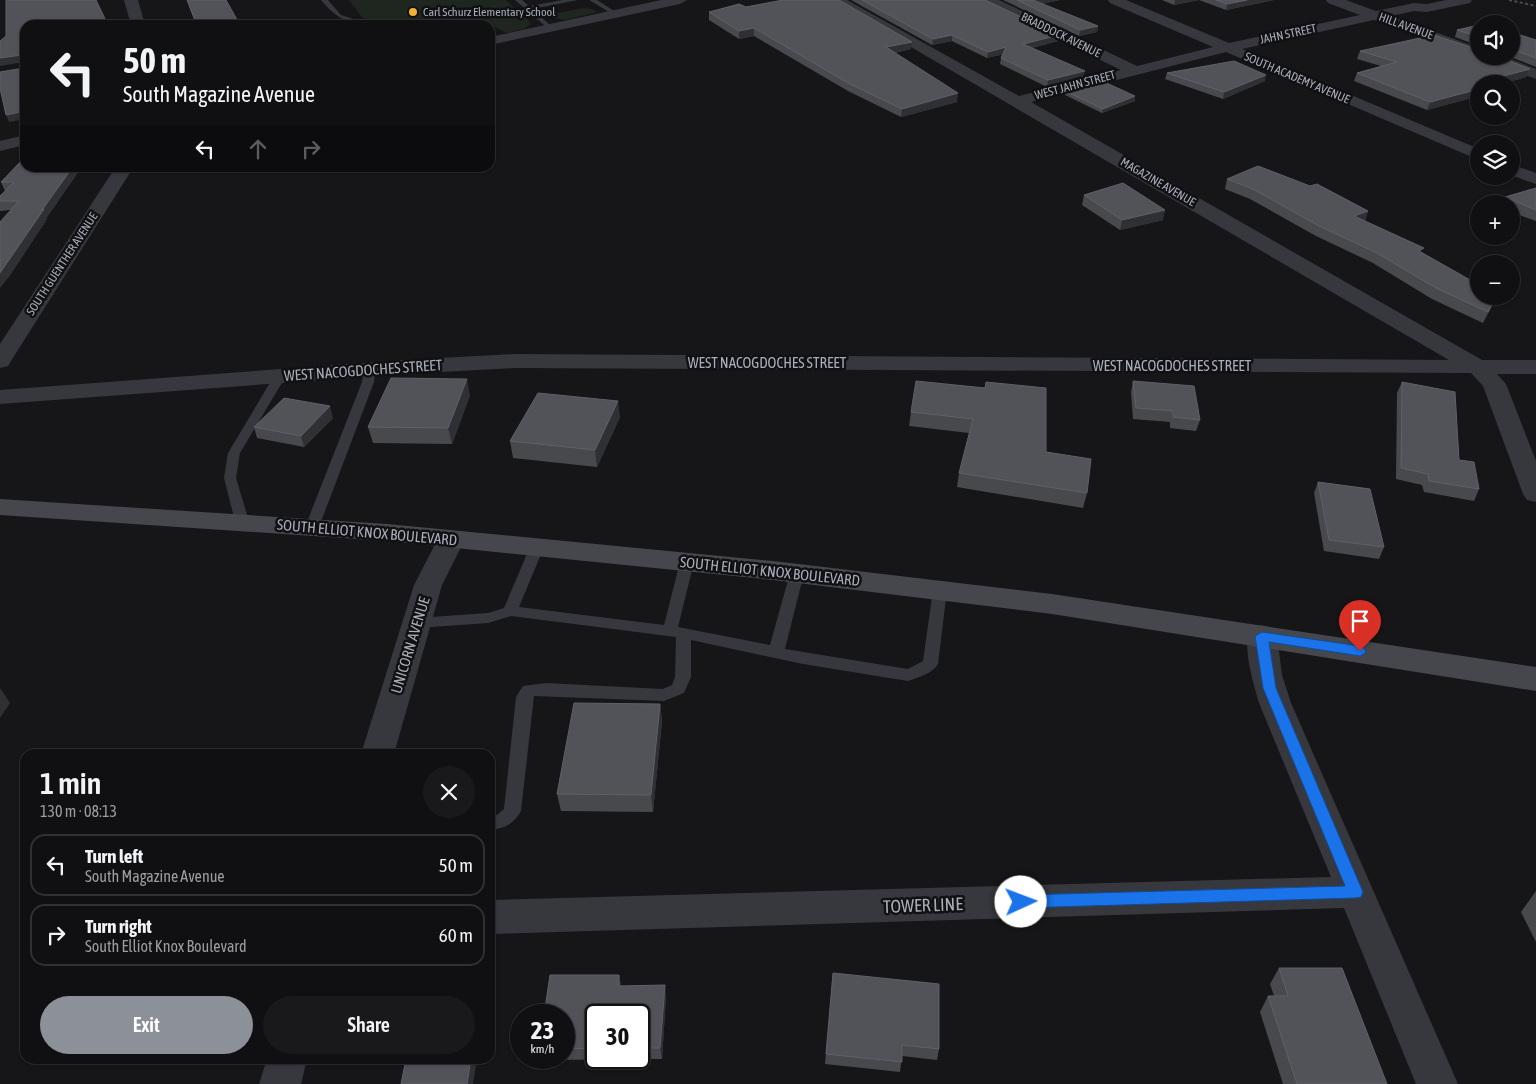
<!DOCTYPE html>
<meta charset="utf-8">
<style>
body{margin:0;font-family:"Asap Condensed",sans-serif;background:#19191b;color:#f1f3f6;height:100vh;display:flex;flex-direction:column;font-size:19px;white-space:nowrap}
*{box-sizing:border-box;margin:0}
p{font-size:16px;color:#9c9d9f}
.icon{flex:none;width:28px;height:28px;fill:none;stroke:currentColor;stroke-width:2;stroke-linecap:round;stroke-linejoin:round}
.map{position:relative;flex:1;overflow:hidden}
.sheet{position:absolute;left:20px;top:749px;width:475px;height:315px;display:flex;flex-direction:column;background:#101012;border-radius:15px;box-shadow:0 1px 4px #0004,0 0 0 1px #303032}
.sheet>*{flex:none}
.top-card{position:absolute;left:20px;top:20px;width:475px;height:152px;border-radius:15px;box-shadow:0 1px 4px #0004,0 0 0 1px #303032;background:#101012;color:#f1f3f6;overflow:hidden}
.controls{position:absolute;left:1470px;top:15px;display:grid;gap:10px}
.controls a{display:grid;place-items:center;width:50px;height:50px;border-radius:50%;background:#101012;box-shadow:0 1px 4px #0004,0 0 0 1px #303032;font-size:25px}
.speed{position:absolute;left:510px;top:1004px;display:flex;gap:10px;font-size:25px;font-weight:700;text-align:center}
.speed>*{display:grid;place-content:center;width:65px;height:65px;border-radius:50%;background:#101012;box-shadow:0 1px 4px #0004,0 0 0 1px #303032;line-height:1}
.speed small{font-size:12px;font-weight:400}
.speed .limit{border:2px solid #111;border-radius:8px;background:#fff;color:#111}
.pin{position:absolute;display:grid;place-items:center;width:42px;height:42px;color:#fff;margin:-51px -21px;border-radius:50% 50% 50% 0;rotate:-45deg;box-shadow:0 0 5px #0007}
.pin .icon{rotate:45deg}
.me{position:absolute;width:55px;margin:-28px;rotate:88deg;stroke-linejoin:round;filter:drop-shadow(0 0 4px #0008)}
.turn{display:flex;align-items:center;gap:18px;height:105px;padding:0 20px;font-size:22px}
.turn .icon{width:65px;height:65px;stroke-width:2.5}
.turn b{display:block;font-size:35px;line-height:42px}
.lanes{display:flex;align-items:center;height:48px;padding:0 20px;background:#0003;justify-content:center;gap:25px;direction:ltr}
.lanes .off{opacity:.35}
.round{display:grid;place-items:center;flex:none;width:52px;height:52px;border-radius:26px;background:#19191b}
.head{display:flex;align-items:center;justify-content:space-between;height:85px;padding:0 20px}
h1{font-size:30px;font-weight:600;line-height:38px}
.cta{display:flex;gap:10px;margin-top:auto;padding:10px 20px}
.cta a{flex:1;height:58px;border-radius:30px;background:#8c9099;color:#fff;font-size:20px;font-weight:600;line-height:58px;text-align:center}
.cta a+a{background:#19191b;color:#f1f3f6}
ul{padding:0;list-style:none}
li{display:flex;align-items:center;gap:15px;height:62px;margin:0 10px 8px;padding:0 10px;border:2px solid #303032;border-radius:15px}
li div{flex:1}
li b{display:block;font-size:19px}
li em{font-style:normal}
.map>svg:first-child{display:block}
</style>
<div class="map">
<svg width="1536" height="1084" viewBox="0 0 1536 1084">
<rect width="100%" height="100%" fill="#161618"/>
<!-- green -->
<g fill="#1e261f">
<polygon points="349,0 506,0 528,20 531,24 523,29 506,33 495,27 490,28 490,25 377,25 364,20"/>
<polygon points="583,8 593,9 597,12 565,20 549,17 553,14"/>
</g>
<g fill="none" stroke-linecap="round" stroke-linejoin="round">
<!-- service -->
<g fill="#37383d" fill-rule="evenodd">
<path d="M 321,0 L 328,0 L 341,15 L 373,25 C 348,25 336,18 321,0 Z"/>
<polygon points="515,0 522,0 529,6 563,0 578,0 532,9 552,27 552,29 550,30"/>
<polygon points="589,0 597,0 619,14 614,15"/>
<polygon points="370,366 376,369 374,382 319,527 317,530 307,530 305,527 362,382 364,369"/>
<polygon points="280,373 286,376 240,453 236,478 249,521 247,524 237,524 235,521 224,478 228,453 274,376"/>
<path d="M 537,542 L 542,544 L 544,547 L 519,607 L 664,625 L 680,562 L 682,559 L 692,559 L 694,562 L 678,627 L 770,645 L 790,573 L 792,570 L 802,570 L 804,573 L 785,649 L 908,669 L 923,661 L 933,590 L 935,587 L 945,587 L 947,590 L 938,664 C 932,674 919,677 908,681 L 803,664 L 691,640 L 691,677 L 684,693 L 664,701 L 534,696 L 521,811 C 514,824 504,829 490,830 L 490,816 L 497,815 L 504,809 L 516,697 L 523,686 L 546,683 L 663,689 L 672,685 L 675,677 L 676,637 L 511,616 L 488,623 L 417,628 L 412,627 L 410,623 L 412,619 L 417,618 L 488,613 L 504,608 L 530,547 L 532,544 Z"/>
</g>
<!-- minor -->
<g fill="#37383d" fill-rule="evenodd">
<polygon points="124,0 138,0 145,25 131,25"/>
<polygon points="661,0 687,0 680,4 490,45 490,37"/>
<polygon points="830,0 847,0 1019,96 1121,70 983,3 981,0 999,0 1137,66 1213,47 1110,3 1108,0 1126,0 1229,43 1360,15 1328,3 1326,0 1346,0 1376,11 1414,3 1427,4 1446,0 1472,0 1470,3 1427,12 1414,11 1391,16 1479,48 1479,56 1484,56 1479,57 1374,20 1242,49 1479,149 1479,160 1226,52 1031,102 1482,360 1536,360 1536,374 1497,374 1506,384 1536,461 1536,502 1527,500 1523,494 1483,386 1471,373 515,368 403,374 0,404 0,390 403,360 515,354 1449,360"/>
<polygon points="1488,56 1503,56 1536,69 1536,79 1489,61 1487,58"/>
<polygon points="25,135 25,145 0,151 0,141"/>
<polygon points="1511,164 1536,173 1536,184 1511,175"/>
<polygon points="115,168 133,168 11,361 8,366 0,368 0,344"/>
<polygon points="451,530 461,533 465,539 442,585 394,754 361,754 414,585 441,533"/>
<path d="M 1262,625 L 1273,628 L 1277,636 L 1282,675 L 1291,703 L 1458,1084 L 1416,1084 L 1344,908 L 490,934 L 490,900 L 1331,877 L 1259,703 C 1254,684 1241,646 1251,628 Z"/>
<polygon points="267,1059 307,1059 301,1084 259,1084"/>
</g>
<!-- secondary -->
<polygon fill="#45474d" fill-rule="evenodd" points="0,499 387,524 773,561 1052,594 1536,667 1536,691 1052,614 773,580 387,541 0,515"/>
<!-- rail -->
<polyline stroke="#4a4c52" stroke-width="2" stroke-dasharray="3 2.5" stroke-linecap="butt" points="1509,0 1536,6"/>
</g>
<!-- wall -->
<g fill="#47494d" fill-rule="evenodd">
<polygon points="187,0 240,25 196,25 190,9"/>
<polygon points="851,0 985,0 1058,41 1032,48 1083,78 1047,87 1000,64 1001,58 1003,54 987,58 952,41 932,45"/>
<polygon points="1003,0 1060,0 1042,4 1098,26 1097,32 1079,36"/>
<polygon points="1162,0 1274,0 1226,10 1199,0 1174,5"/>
<polygon points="746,7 911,49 895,53 957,102 901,117 848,91 754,36 739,39 709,20 709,12"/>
<polygon points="1479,25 1479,46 1455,37 1457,30"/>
<polygon points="1511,32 1536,40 1536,67 1508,56 1511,56"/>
<polygon points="1360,51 1530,69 1526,77 1502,84 1479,84 1479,96 1427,110 1354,81 1357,73 1381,66 1357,59"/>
<polygon points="1167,73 1265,81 1223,99 1165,79"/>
<polygon points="1065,91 1135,96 1135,101 1102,113 1065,95"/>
<polygon points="25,168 81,168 47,217 47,219 8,278 10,210 0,211 0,196 5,191 1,182"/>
<polygon points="1227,179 1368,211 1365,221 1423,253 1492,306 1483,323 1432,299 1373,263 1316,236 1250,199 1225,189"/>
<polygon points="1536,188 1536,221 1511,212 1511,204 1503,204 1505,197"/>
<polygon points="1084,195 1163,220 1120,230 1082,205"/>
<polygon points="1133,381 1200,420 1196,431 1170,428 1170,422 1133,419 1131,392"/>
<polygon points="986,382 1046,452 1087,493 1083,508 957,487 959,473 969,433 909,426 911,412 985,388"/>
<polygon points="1402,382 1459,460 1479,489 1474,501 1424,492 1422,485 1396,479 1397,393"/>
<polygon points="470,395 452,444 373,443 368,427"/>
<polygon points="620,417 597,467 513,458 510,441"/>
<polygon points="333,418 304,447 257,438 254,427"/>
<polygon points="1318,482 1384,547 1379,559 1324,551 1314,493"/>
<polygon points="660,704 662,721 653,812 561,811 557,794"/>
<polygon points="1536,891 1536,942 1521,912"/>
<polygon points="1279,968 1387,1084 1283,1084 1260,1012 1268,996 1274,996 1270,984"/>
<polygon points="833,973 939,1049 937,1060 902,1056 900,1072 825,1064"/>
<path d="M 619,975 L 621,986 L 666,997 L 662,1059 L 542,1060 L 542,1058 L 564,1058 L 564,1015 ZM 596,1015 L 639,1015 L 639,1058 L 596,1058 Z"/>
</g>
<!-- shaded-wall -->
<g fill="#2f3033">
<polygon points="1033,0 1060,0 1032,6"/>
<polygon points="1175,0 1199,0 1174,5"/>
<polygon points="1247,0 1274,0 1226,10 1227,4"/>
<polygon points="107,23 108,25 98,24"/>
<polygon points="1098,26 1097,32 1079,36 1080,30"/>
<polygon points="754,28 754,36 739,39 739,31"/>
<polygon points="952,35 952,41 932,45 933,39"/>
<polygon points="1059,35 1058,41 1022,50 1023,44"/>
<polygon points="912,42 911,49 885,55 886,47"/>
<polygon points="1006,47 1005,54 987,58 988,52"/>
<polygon points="22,55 25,62 0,66 0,58"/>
<polygon points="1530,69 1526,77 1502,84 1490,84 1492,79"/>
<polygon points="1085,71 1083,78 1047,87 1048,80"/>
<polygon points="1266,75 1265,81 1223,99 1224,92"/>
<polygon points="1479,89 1479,96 1427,110 1430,102"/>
<polygon points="958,93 957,102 901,117 902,109"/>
<polygon points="1135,96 1135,101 1102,113 1103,109"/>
<polygon points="25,111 25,119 9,122 6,115"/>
<polygon points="72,168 81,168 47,217 47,219 8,278 0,288 0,273 42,210"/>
<polygon points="1165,210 1163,220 1120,230 1122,220"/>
<polygon points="1368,211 1365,221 1354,216"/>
<polygon points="1496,296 1492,306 1483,323 1488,312"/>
<polygon points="467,379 470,395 452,444 448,428"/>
<polygon points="618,401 620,417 597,467 595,450"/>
<polygon points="330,406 333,418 304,447 301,436"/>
<polygon points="0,688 10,703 0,718"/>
<polygon points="660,704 662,721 653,812 651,795"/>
<polygon points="619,975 621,986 619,986"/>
<polygon points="665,985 666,997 662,1059 660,1048"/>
<polygon points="471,1059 477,1059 473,1084 467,1084"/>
</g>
<!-- building -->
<g fill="#525359" stroke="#5f6168">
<polygon points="6,0 96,0 107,23 98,24 98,25 25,25 25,111 6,115 0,88 0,72 24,68 24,57 22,55 0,58 0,41 6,36"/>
<polygon points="187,0 226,0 240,25 197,25"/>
<polygon points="783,0 839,0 912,42 886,47 958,93 902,109 848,83 754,28 739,31 709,12 739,4 746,7"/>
<polygon points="862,0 985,0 1059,35 1023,44 1085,71 1048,80 1001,58 1006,47 988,52 952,35 933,39"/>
<polygon points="1017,0 1033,0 1098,26 1080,30"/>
<polygon points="1216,0 1247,0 1227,4"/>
<polygon points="1479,25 1479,37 1457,30"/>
<polygon points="1511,32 1536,40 1536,58 1511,49"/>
<polygon points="1434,35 1479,50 1479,56 1497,56 1530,69 1492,79 1502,83 1498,84 1479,84 1479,89 1430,102 1357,73 1397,62 1360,51"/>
<polygon points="1234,61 1266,75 1224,92 1167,73"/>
<polygon points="1102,81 1135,96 1103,109 1065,91"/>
<polygon points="25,157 25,168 72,168 42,210 44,209 0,273 0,222 19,201 0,201 0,196 14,182 1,182"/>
<polygon points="1258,166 1310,186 1317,184 1368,211 1354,216 1424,248 1419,251 1479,285 1479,296 1496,296 1488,312 1436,288 1377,253 1319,226 1253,189 1227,179"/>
<polygon points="1123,183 1165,210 1122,220 1084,195"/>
<polygon points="1536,188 1536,210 1505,197"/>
<polygon points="391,378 467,379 448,428 368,427"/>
<polygon points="916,381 985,388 986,382 1046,388 1046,452 1091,459 1087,493 959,473 973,419 911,412"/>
<polygon points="1133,381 1194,386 1200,420 1173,417 1173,411 1136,408"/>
<polygon points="1402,382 1455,392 1459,460 1474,462 1479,489 1429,481 1428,474 1401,468"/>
<polygon points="538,393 618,401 595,450 510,441"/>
<polygon points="284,398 330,406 301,436 254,427"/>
<polygon points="1318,482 1370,489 1384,547 1329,540"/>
<polygon points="574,703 660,704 651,795 557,794"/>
<polygon points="1279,968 1342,968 1387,1084 1297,1084 1268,996 1288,996"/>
<polygon points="833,973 939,984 939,1049 902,1045 902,1062 826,1054"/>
<polygon points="550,975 619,975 619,986 665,985 660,1048 639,1048 639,1015 596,1015 596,1048 564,1049 564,1015 544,1015"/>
<polygon points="406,1059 471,1059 467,1084 401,1084"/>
</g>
<!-- route -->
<polygon fill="#1a73e8" stroke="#114b97" points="1262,632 1360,646 1364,648 1366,651 1364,654 1360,656 1269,642 1276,688 1363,892 1361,897 1355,898 1021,908 1015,906 1013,902 1015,897 1021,895 1345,886 1263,688 1255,636"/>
<!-- markers -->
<circle fill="#f2b134" stroke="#111113" stroke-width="2" cx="413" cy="12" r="5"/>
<g text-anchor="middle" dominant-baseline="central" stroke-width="5" stroke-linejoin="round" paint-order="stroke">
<!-- far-poi labels -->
<g font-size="12" fill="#a8adb8" stroke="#111113" text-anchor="start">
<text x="423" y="12">Carl Schurz Elementary School</text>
</g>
<!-- far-street labels -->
<g font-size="12" fill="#a8adb8" stroke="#111113">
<text transform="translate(1406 26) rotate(20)">HILL AVENUE</text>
<text transform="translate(1288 34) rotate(-12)">JAHN STREET</text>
<text transform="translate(1061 35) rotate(26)">BRADDOCK AVENUE</text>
<text transform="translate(1297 78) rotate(23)">SOUTH ACADEMY AVENUE</text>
<text transform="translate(1075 85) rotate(-15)">WEST JAHN STREET</text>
<text transform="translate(1158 182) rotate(30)">MAGAZINE AVENUE</text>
<text transform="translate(62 264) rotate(-57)">SOUTH GUENTHER AVENUE</text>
</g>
<!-- street labels -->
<g font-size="15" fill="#a8adb8" stroke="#111113">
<text x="767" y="362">WEST NACOGDOCHES STREET</text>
<text x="1172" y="365">WEST NACOGDOCHES STREET</text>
<text transform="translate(363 370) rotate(-4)">WEST NACOGDOCHES STREET</text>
<text transform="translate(367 532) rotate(5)">SOUTH ELLIOT KNOX BOULEVARD</text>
<text transform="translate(770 571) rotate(6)">SOUTH ELLIOT KNOX BOULEVARD</text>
<text transform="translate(410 645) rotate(-73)">UNICORN AVENUE</text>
</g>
<!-- near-street labels -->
<g font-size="18" fill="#a8adb8" stroke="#111113">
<text transform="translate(923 905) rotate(-2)">TOWER LINE</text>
</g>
</g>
</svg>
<div class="controls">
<a><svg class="icon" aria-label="sound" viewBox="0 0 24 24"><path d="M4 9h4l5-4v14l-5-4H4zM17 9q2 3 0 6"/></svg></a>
<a><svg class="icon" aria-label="search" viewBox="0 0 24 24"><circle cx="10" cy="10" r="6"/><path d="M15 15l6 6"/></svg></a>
<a><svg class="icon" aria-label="layers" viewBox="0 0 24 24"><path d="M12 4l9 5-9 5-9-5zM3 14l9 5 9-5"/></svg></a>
<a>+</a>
<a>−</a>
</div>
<div class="speed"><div>23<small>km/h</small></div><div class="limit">30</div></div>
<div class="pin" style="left:1360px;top:651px;background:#d93025"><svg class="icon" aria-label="arrive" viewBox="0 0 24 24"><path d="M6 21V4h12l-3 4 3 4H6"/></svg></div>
<svg class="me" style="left:1021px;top:902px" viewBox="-20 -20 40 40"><circle r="19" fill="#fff"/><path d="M0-13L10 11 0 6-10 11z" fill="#1a73e8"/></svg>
<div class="top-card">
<div class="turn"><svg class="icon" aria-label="left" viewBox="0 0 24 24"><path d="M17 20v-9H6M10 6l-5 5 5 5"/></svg><div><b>50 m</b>South Magazine Avenue</div></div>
<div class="lanes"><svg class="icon" aria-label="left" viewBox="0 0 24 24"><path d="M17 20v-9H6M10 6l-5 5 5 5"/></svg><svg class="icon off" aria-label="ahead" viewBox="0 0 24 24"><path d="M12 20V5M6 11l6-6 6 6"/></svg><svg class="icon off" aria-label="right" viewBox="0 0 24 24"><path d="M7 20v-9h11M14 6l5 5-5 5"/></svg></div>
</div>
<section class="sheet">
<div class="head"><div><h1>1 min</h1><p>130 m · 08:13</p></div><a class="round"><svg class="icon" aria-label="close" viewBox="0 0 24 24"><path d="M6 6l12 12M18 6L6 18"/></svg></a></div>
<ul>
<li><svg class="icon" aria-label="left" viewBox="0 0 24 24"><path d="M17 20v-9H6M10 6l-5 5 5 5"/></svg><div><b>Turn left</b><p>South Magazine Avenue</p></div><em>50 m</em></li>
<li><svg class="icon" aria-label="right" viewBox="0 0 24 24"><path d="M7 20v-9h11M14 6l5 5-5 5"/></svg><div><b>Turn right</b><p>South Elliot Knox Boulevard</p></div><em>60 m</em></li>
</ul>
<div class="cta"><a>Exit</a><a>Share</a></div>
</section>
</div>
